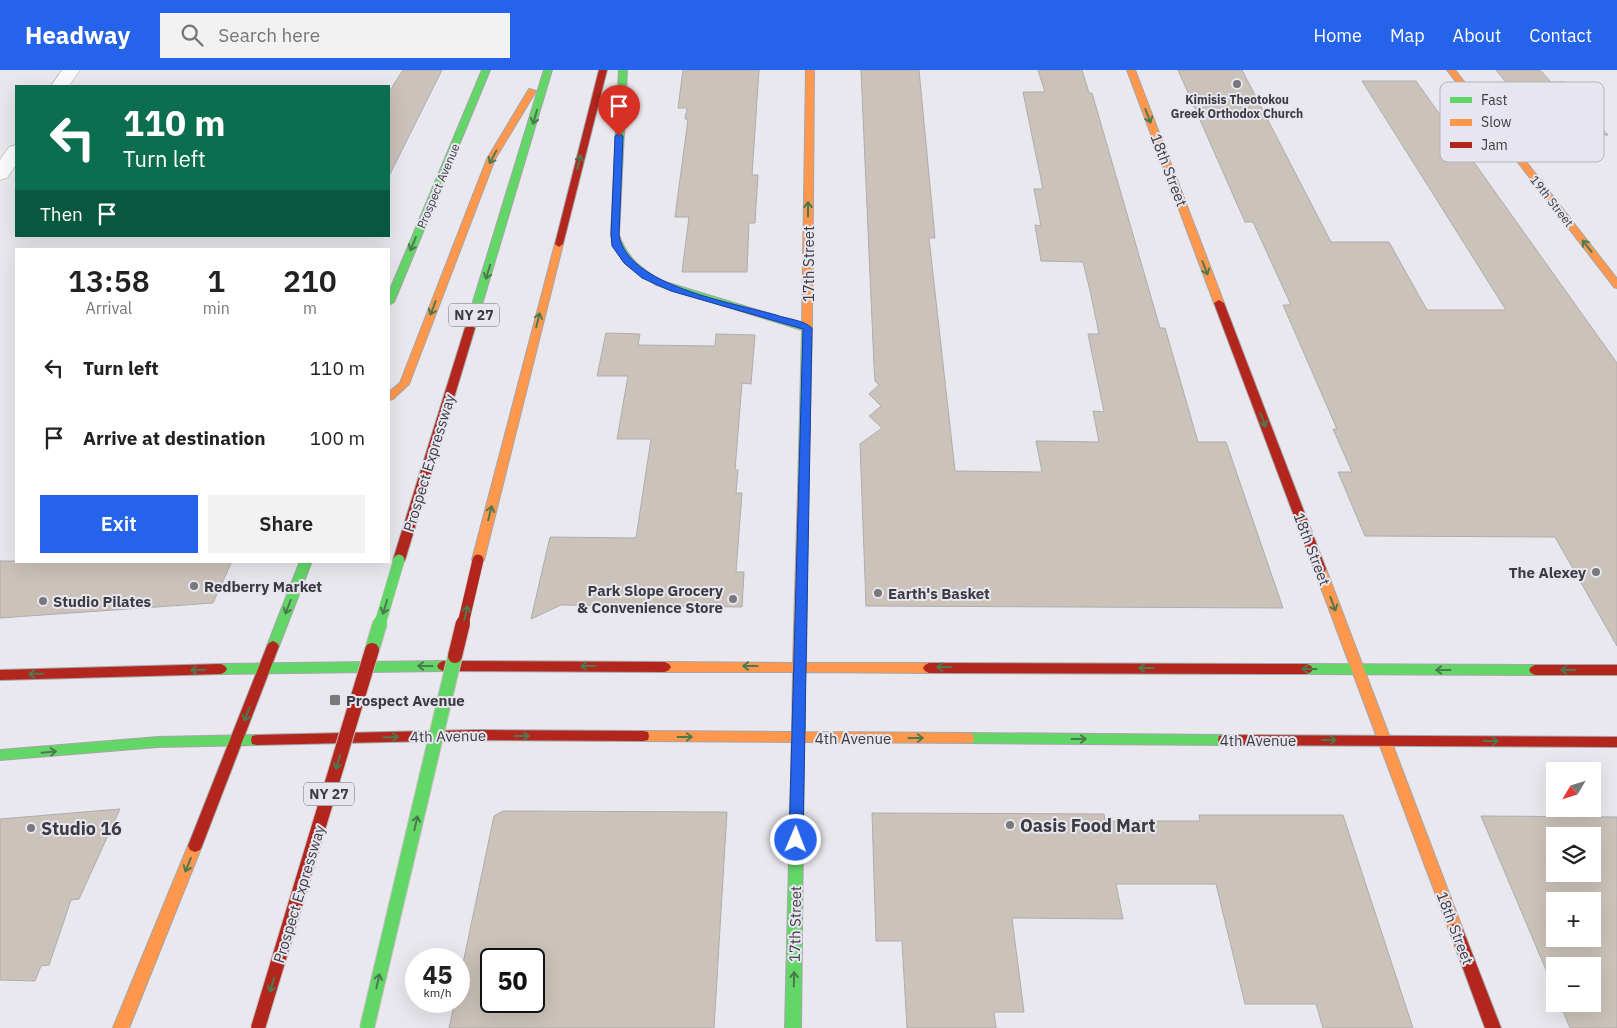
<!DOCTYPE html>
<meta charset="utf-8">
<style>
body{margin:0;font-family:"IBM Plex Sans",sans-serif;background:#f2f2f2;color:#222;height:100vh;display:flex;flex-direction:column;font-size:19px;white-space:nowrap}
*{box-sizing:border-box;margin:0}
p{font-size:16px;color:#767676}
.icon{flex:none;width:28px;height:28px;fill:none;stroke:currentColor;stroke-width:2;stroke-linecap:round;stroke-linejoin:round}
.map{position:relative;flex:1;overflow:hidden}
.panel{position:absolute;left:15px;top:178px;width:375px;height:315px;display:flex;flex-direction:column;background:#fff;border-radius:0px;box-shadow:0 5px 20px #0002}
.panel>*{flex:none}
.hud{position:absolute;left:15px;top:15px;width:375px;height:152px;border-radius:0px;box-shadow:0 5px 20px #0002;background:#0b6e4f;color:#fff;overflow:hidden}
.needle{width:32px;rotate:232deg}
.tools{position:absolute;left:1546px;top:692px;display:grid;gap:10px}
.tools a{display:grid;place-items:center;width:55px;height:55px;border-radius:0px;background:#fff;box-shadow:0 5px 20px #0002;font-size:25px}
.speed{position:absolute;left:405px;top:878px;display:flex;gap:10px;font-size:25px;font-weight:700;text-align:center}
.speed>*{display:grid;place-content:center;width:65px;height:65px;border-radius:50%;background:#fff;box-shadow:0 5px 20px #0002;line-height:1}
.speed small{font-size:12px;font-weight:400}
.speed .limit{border:2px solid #111;border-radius:8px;background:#fff;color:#111}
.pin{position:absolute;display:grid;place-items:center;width:42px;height:42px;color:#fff;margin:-51px -21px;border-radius:50% 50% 50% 0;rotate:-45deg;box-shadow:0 0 5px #0007}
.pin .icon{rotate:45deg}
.me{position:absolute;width:55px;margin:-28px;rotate:1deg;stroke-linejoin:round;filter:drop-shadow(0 0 4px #0008)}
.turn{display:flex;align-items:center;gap:18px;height:105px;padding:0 25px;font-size:22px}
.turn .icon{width:65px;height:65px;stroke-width:2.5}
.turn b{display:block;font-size:35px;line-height:42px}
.then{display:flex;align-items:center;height:48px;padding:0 25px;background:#0003;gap:10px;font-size:19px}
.eta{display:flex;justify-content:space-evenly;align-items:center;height:85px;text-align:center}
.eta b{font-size:30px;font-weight:600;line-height:35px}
.cta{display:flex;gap:10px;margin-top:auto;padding:10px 25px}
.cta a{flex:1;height:58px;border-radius:0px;background:#2563eb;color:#fff;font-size:20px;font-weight:600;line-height:58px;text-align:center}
.cta a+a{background:#f2f2f2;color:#222}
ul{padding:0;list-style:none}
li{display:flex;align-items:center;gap:15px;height:70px;padding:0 25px}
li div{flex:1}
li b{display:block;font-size:19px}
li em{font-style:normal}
header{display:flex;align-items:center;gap:30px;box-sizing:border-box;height:70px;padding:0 25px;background:#2563eb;color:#fff}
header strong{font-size:24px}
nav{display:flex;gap:28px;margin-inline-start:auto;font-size:18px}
.search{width:350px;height:45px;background:#f2f2f2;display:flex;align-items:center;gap:12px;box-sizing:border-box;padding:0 18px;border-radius:0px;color:#767676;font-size:19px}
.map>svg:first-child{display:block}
</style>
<header>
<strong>Headway</strong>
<div class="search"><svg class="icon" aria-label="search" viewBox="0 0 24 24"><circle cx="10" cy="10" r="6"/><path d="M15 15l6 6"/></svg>Search here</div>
<nav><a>Home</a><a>Map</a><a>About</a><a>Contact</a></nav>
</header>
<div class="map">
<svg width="1617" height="958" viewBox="0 0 1617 958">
<rect width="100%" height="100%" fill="#e9e8ee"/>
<!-- building -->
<g fill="#cbc3b9" stroke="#aeacae" fill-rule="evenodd">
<polygon points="403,0 442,0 389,106 389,22"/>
<polygon points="683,0 759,0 752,105 758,105 756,136 755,153 749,153 747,202 682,202 689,147 675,147 688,49 685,49 687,38 678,38"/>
<polygon points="861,0 919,0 935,168 929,168 955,401 1042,402 1036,371 1099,372 1093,341 1104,342 1088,264 1099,264 1091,225 1083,192 1041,191 1035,155 1041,156 1034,119 1043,119 1023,22 1045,22 1038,0 1082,0 1089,23 1092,23 1160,258 1165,258 1198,372 1226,372 1283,538 866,536 860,374 882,358 869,346 881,336 869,324 879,315 875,311 874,296"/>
<polygon points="1178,0 1242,0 1331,172 1389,172 1427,240 1506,240 1362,11 1416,11 1617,293 1617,576 1555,467 1365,466 1338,402 1352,402 1333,359 1337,359 1283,235 1291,235 1253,152 1245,152"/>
<polygon points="1496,0 1540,0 1551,12 1565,12 1595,46 1600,54 1598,54 1608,65 1556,65 1540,46 1533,46"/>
<polygon points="606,263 640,264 638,275 715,276 716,264 755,265 751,314 742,313 735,400 738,400 736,423 742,423 736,502 744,502 742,537 561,535 531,549 550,467 636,468 651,369 617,369 628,306 597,306"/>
<polygon points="0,491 232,491 213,533 0,548"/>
<polygon points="120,739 79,829 71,830 49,895 41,896 35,911 0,910 0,749"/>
<path d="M 503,741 L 727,742 L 714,958 L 449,958 L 455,931 L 459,931 L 459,912 L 494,746 ZM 491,889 L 534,889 L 534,931 L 491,931 Z"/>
<polygon points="872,743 1104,744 1105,751 1200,751 1199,745 1343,745 1413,958 1323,958 1316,934 1245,934 1216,814 1116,814 1123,849 1012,848 1024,942 994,942 996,958 907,958 902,871 876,871"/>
<path d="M 1481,746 L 1617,747 L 1617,958 L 1570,958 L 1560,934 L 1592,934 L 1592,896 L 1555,896 L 1555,921 ZM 1555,766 L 1592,766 L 1592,804 L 1555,804 ZM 1555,831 L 1592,831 L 1592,869 L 1555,869 Z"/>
</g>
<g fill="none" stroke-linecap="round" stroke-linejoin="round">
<defs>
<g id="street">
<polygon points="62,0 80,0 69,16 51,16"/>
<polygon points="16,75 16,95 7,108 0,110 0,90 9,77"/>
</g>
<g id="fast">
<polygon points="482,0 490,0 394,232 389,235 389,222"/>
<polygon points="544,0 552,0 475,258 470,261 467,260 465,258"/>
<path d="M 619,0 L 627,0 L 619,165 C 627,188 642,200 662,211 L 810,256 L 812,258 L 808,421 L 807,424 L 799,424 L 798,421 L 802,260 L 656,215 L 628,196 L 617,181 L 611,165 Z"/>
<polygon points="300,491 312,491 279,576 277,579 269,579 267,576"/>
<polygon points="443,591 447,593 449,596 447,599 443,601 221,604 217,602 215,599 217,596 221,594"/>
<polygon points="1307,594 1535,595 1539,597 1541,600 1539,603 1535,605 1307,604 1303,602 1301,599 1303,596"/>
<polygon points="798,662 803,663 804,667 801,958 785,958 792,667 793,663"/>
<polygon points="968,663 1224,665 1229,666 1230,670 1229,674 1224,675 968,673 963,672 962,668 963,664"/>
<polygon points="257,665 262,666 263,670 262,674 257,675 158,677 0,690 0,680 158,667"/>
</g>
<g id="slow">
<polygon points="806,0 814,0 812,258 807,261 802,258"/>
<polygon points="1127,0 1135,0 1224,233 1222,235 1219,236 1214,233"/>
<polygon points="1447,0 1455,0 1617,209 1617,218 1614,217"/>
<polygon points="529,19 536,21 495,89 409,314 393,329 389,330 389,322 400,313 487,89"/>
<polygon points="559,171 563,174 484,490 478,494 472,490 555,174"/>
<polygon points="803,417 808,421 806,593 929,593 933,595 935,598 933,601 929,603 805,602 805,662 968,663 973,664 974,668 973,672 968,673 643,671 638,670 637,666 638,662 643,661 792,662 793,602 665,602 661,600 659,597 661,594 665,592 793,593 798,421"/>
<polygon points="1320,495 1326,499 1463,860 1461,865 1456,867 1451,865 1449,860 1314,499"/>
<polygon points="195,770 200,772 202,776 129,958 113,958 188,776 190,772"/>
</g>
<g id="jam">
<polygon points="599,0 607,0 563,174 559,177 555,174"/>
<polygon points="1219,230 1224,233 1326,499 1324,502 1316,502 1314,499 1214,233"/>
<polygon points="470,255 475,258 405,490 403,493 395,493 393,490 465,258"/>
<polygon points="273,571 277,573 279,576 202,776 200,780 195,782 190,780 188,776 267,576 269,573"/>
<polygon points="443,591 665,592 669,594 671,597 669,600 665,602 443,601 439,599 437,596 439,593"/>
<polygon points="929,593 1307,594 1311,596 1313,599 1311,602 1307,604 929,603 925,601 923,598 925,595"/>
<polygon points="221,594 225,596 227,599 225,602 221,604 0,610 0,600"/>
<polygon points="1535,595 1617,595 1617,605 1535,605 1531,603 1529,600 1531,597"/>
<polygon points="474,660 643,661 648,662 649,666 648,670 643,671 474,670 257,675 252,674 251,670 252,666 257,665"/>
<polygon points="1224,665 1617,667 1617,677 1224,675 1219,674 1218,670 1219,666"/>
<polygon points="1456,853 1461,855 1463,860 1501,958 1485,958 1449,860 1451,855"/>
</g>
</defs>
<!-- street casing -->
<use href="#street" stroke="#a5a5a9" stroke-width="1"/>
<!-- fast casing -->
<use href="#fast" stroke="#a5a5a9" stroke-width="2"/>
<!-- slow casing -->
<use href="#slow" stroke="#a5a5a9" stroke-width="2"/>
<!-- jam casing -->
<use href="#jam" stroke="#a5a5a9" stroke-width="2"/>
<!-- street -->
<use href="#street" fill="#fcfcfc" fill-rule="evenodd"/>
<!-- fast -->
<use href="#fast" fill="#63d668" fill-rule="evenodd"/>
<!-- slow -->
<use href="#slow" fill="#ff974d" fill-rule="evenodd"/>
<!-- jam -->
<use href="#jam" fill="#b3261e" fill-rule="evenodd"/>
<defs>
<polyline id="fast-bridge-far1" points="380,554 399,490"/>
<g id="fast-bridge">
<polyline points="372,580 380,553"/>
<polyline points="367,958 455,586"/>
</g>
<polyline id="jam-bridge-far1" points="463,554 478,490"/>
<g id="jam-bridge">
<polyline points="455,586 463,553"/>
<polyline points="258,958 372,580"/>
</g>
</defs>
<!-- fast-bridge-far1 casing -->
<use href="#fast-bridge-far1" stroke="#c5bec0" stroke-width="12" stroke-linecap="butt"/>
<!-- fast-bridge casing -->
<use href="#fast-bridge" stroke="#c5bec0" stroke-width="16" stroke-linecap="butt"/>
<!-- jam-bridge-far1 casing -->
<use href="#jam-bridge-far1" stroke="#c5bec0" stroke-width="12" stroke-linecap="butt"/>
<!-- jam-bridge casing -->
<use href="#jam-bridge" stroke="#c5bec0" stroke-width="16" stroke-linecap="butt"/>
<!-- fast-bridge-far1 -->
<use href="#fast-bridge-far1" stroke="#63d668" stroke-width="11"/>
<!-- fast-bridge -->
<use href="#fast-bridge" stroke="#63d668" stroke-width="14"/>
<!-- jam-bridge-far1 -->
<use href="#jam-bridge-far1" stroke="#b3261e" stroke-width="11"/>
<!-- jam-bridge -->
<use href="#jam-bridge" stroke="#b3261e" stroke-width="14"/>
</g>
<!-- one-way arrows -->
<defs><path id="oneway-shaft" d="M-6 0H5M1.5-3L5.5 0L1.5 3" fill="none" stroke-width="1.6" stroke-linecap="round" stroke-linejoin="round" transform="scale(1.25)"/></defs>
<g stroke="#4c794f">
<use href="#oneway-shaft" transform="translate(1148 46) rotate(69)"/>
<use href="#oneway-shaft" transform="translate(535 47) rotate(106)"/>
<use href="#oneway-shaft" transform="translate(493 87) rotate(118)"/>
<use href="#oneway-shaft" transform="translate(579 92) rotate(-76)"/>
<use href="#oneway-shaft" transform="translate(808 139) rotate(-90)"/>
<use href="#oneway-shaft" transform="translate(413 174) rotate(113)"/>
<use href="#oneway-shaft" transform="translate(1587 176) rotate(-128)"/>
<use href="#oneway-shaft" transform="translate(1205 198) rotate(69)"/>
<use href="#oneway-shaft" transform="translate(488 202) rotate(107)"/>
<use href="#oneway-shaft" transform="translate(433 238) rotate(111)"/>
<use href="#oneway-shaft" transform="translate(538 250) rotate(-76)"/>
<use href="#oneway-shaft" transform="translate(1263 350) rotate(69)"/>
<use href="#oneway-shaft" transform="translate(490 443) rotate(-76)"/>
<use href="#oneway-shaft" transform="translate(1333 534) rotate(69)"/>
<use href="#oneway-shaft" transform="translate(288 537) rotate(111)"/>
<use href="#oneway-shaft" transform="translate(385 537) rotate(107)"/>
<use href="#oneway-shaft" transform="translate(466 543) rotate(-77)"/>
<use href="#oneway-shaft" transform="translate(425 596) rotate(-180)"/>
<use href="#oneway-shaft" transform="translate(588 596) rotate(-180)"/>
<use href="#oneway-shaft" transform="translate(750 596) rotate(-180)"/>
<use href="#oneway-shaft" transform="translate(944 597) rotate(-180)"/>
<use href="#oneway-shaft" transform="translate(1146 598) rotate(-180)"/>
<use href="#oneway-shaft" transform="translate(1309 599) rotate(-180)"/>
<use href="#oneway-shaft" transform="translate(198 600) rotate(178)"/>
<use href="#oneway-shaft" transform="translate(1443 600) rotate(-180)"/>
<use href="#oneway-shaft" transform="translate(1568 600) rotate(-180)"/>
<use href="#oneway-shaft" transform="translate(36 604) rotate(179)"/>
<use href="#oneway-shaft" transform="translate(247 644) rotate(111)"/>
<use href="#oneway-shaft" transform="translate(522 666)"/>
<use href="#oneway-shaft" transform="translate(391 667) rotate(-1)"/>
<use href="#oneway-shaft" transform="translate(685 667)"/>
<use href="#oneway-shaft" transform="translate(916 668)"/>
<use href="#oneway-shaft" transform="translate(1079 669)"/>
<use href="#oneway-shaft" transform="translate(1329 670)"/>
<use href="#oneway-shaft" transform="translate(1491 671)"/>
<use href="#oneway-shaft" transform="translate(49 682) rotate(-5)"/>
<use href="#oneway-shaft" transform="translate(338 692) rotate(107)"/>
<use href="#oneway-shaft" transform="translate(416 753) rotate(-77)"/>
<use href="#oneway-shaft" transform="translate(188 795) rotate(112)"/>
<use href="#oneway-shaft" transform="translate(794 909) rotate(-89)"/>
<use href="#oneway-shaft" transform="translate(378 911) rotate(-77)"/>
<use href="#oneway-shaft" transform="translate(272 915) rotate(107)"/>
</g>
<!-- route -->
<path fill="#2563eb" stroke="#184099" d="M 619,63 L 623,66 L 619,165 C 627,216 734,233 776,245 C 787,249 804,250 812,258 L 803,770 L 801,774 L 796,776 L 791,774 L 789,770 L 803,259 L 671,221 L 642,208 L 624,193 L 612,176 L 611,165 L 615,66 Z"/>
<!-- markers -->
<g fill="#79787c" stroke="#e7e6f0" stroke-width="2">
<circle cx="1237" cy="14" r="5"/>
<circle cx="1596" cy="502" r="5"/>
<circle cx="194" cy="516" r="5"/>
<circle cx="878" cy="523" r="5"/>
<circle cx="733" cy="529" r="5"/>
<circle cx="43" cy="531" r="5"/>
<rect x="329" y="624" width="12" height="12" rx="2.5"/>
<circle cx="1010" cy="755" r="5"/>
<circle cx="31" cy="758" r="5"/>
</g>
<g text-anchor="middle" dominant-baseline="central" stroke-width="4" stroke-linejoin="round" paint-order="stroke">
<!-- far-poi labels -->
<g font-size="12" font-weight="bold" fill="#3c3b3f" stroke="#e7e6f0">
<text x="1237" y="29">Kimisis Theotokou<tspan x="1237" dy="14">Greek Orthodox Church</tspan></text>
</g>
<!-- far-street labels -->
<g font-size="12" fill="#3c3b3f" stroke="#e7e6f0">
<text transform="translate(438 116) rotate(-67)">Prospect Avenue</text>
<text transform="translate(1552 131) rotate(52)">19th Street</text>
</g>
<!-- shield labels -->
<g fill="#e7e6f0" stroke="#6f6e74" stroke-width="1">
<rect x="449" y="233.5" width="50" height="23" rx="4"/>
<rect x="304" y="712.5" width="50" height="23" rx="4"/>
</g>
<g font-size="14" font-weight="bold" fill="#3c3b3f">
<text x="474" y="245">NY 27</text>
<text x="329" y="724">NY 27</text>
</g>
<!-- street labels -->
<g font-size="15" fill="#3c3b3f" stroke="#e7e6f0">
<text transform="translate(1169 100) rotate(69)">18th Street</text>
<text transform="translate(808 194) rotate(-90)">17th Street</text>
<text transform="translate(429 393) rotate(-73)">Prospect Expressway</text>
<text transform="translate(1312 479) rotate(69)">18th Street</text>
<text transform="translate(448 666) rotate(-1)">4th Avenue</text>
<text x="853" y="668">4th Avenue</text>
<text x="1258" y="670">4th Avenue</text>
<text transform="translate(299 824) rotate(-73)">Prospect Expressway</text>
<text transform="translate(795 854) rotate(-89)">17th Street</text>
<text transform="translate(1455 858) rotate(69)">18th Street</text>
</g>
<!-- poi labels -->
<g font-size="15" font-weight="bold" fill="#3c3b3f" stroke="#e7e6f0" text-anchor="start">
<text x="1586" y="502" text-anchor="end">The Alexey</text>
<text x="204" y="516">Redberry Market</text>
<text x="723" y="520" text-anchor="end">Park Slope Grocery<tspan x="723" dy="17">&amp; Convenience Store</tspan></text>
<text x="888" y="523">Earth's Basket</text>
<text x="53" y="531">Studio Pilates</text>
<text x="346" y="630">Prospect Avenue</text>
</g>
<!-- near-poi labels -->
<g font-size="18" font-weight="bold" fill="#3c3b3f" stroke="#e7e6f0" text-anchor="start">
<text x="1020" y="755">Oasis Food Mart</text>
<text x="41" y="758">Studio 16</text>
</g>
</g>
<!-- legend -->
<rect x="1440" y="12" width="164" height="80" rx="8" fill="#e7e6f0" stroke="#b4b3bb" stroke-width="1"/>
<rect x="1450" y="27" width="22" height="6" fill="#63d668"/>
<rect x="1450" y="49" width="22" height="7" fill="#ff974d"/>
<rect x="1450" y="72" width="22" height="6" fill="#b3261e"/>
<g font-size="14" fill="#3c3b3f">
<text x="1481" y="35">Fast</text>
<text x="1481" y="57">Slow</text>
<text x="1481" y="80">Jam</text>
</g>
</svg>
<div class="tools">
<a><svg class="needle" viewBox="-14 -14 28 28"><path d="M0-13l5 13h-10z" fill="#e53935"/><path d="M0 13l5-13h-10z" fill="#767676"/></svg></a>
<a><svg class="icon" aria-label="layers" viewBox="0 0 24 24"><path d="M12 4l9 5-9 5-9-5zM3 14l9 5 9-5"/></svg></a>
<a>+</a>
<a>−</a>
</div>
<div class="speed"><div>45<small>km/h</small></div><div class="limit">50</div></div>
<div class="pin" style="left:619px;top:66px;background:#d93025"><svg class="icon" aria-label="arrive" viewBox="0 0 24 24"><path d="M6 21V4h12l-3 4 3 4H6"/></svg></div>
<svg class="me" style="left:796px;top:770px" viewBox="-20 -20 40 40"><circle r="17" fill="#2563eb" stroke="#fff" stroke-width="3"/><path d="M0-11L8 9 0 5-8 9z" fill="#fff"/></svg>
<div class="hud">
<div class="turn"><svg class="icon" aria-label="left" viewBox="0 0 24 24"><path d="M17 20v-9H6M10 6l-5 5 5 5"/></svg><div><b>110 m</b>Turn left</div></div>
<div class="then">Then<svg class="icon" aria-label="arrive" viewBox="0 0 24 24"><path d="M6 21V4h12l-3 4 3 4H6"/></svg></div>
</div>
<section class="panel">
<div class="eta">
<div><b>13:58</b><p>Arrival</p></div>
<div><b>1</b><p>min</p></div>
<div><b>210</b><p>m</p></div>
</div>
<ul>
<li><svg class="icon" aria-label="left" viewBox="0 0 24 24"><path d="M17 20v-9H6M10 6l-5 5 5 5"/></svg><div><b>Turn left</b></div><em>110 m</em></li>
<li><svg class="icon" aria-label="arrive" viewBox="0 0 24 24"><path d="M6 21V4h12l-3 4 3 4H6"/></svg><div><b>Arrive at destination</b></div><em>100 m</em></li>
</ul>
<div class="cta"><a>Exit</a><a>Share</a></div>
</section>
</div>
